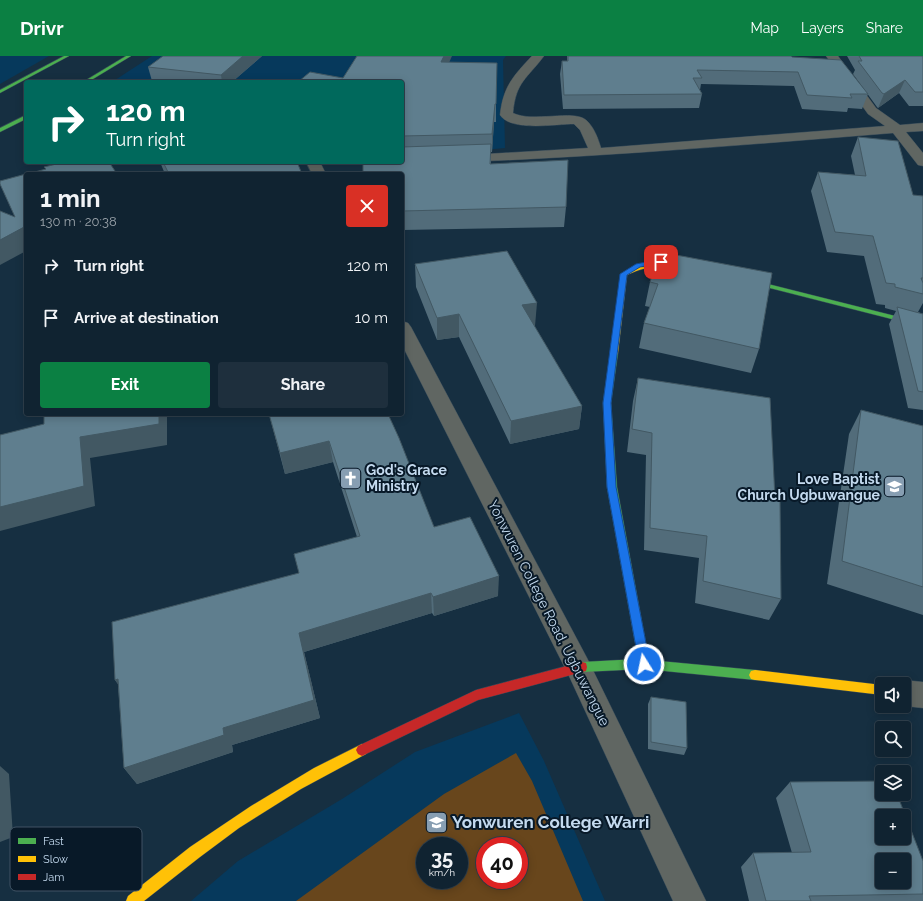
<!DOCTYPE html>
<meta charset="utf-8">
<style>
body{margin:0;font-family:Raleway,sans-serif;background:#1e2f3d;color:#f1f3f6;height:100vh;display:flex;flex-direction:column;font-size:15px;white-space:nowrap}
*{box-sizing:border-box;margin:0}
p{font-size:13px;color:#9ca4ab}
.icon{flex:none;width:22px;height:22px;fill:none;stroke:currentColor;stroke-width:2;stroke-linecap:round;stroke-linejoin:round}
.map{position:relative;flex:1;overflow:hidden}
.details{position:absolute;left:24px;top:116px;width:380px;height:244px;display:flex;flex-direction:column;background:#102331;border-radius:4px;box-shadow:0 2px 10px #0003,0 0 0 1px #30404d}
.details>*{flex:none}
.hud{position:absolute;left:24px;top:24px;width:380px;height:84px;border-radius:4px;box-shadow:0 2px 10px #0003,0 0 0 1px #30404d;background:#00695c;color:#fff;overflow:hidden}
.buttons{position:absolute;left:875px;top:621px;display:grid;gap:8px}
.buttons a{display:grid;place-items:center;width:36px;height:36px;border-radius:4px;background:#102331;box-shadow:0 2px 10px #0003,0 0 0 1px #30404d;font-size:20px}
.speed{position:absolute;left:416px;top:781px;display:flex;gap:8px;font-size:20px;font-weight:700;text-align:center}
.speed>*{display:grid;place-content:center;width:52px;height:52px;border-radius:50%;background:#102331;box-shadow:0 2px 10px #0003,0 0 0 1px #30404d;line-height:1}
.speed small{font-size:10px;font-weight:400}
.speed .limit{border:6px solid #d22;background:#fff;color:#111}
.pin{position:absolute;display:grid;place-items:center;width:34px;height:34px;color:#fff;margin:-17px;border-radius:8px;box-shadow:0 2px 6px #0006}
.me{position:absolute;width:44px;margin:-22px;rotate:350deg;stroke-linejoin:round;filter:drop-shadow(0 0 3px #0008)}
.turn{display:flex;align-items:center;gap:14px;height:84px;padding:0 16px;font-size:18px}
.turn .icon{width:52px;height:52px;stroke-width:2.5}
.turn b{display:block;font-size:28px;line-height:34px}
.round{display:grid;place-items:center;flex:none;width:42px;height:42px;border-radius:4px;background:#1e2f3d}
.head{display:flex;align-items:center;justify-content:space-between;height:68px;padding:0 16px}
h1{font-size:24px;font-weight:700;line-height:30px}
.cta{display:flex;gap:8px;margin-top:auto;padding:8px 16px}
.cta a{flex:1;height:46px;border-radius:4px;background:#0b8043;color:#fff;font-size:16px;font-weight:700;line-height:46px;text-align:center}
.cta a+a{background:#1e2f3d;color:#f1f3f6}
ul{padding:0;list-style:none}
li{display:flex;align-items:center;gap:12px;height:52px;padding:0 16px}
li div{flex:1}
li b{display:block;font-size:15px}
li em{font-style:normal}
header{display:flex;align-items:center;gap:24px;box-sizing:border-box;height:56px;padding:0 20px;background:#0b8043;color:#fff}
header strong{font-size:19px}
nav{display:flex;gap:22px;margin-inline-start:auto;font-size:14px}
.map>svg:first-child{display:block}
</style>
<header>
<strong>Drivr</strong>
<nav><a>Map</a><a>Layers</a><a>Share</a></nav>
</header>
<div class="map">
<svg width="923" height="845" viewBox="0 0 923 845">
<rect width="100%" height="100%" fill="#162f41"/>
<!-- built -->
<g fill="#06395c" fill-rule="evenodd">
<polygon points="0,0 49,0 0,28"/>
<polygon points="152,0 506,0 503,4 505,92 430,99 402,26 112,26"/>
<path d="M 519,657 L 544,705 L 605,845 L 191,845 L 238,805 L 342,743 L 415,696 ZM 425,790 L 459,790 L 459,824 L 425,824 ZM 485,790 L 519,790 L 519,824 L 485,824 Z"/>
</g>
<!-- green -->
<path fill="#68461c" fill-rule="evenodd" d="M 516,697 L 532,725 L 583,845 L 296,845 L 444,738 ZM 425,790 L 459,790 L 459,824 L 425,824 ZM 485,790 L 519,790 L 519,824 L 485,824 Z"/>
<g fill="none" stroke-linecap="round" stroke-linejoin="round">
<defs>
<g id="street">
<path d="M 532,0 L 544,0 C 527,23 516,25 513,57 C 533,67 573,53 586,64 C 594,71 598,82 601,92 L 885,70 L 868,58 L 826,0 L 838,0 L 876,52 L 900,69 L 923,67 L 923,75 L 906,76 L 923,97 L 923,110 L 918,109 L 893,77 C 730,90 566,104 402,108 L 397,107 L 402,106 L 402,100 L 486,98 L 588,92 L 580,74 L 574,68 C 556,68 511,76 500,59 C 503,31 513,20 532,0 Z"/>
<polygon points="306,106 320,106 326,118 312,118"/>
<polygon points="402,265 408,267 411,271 587,602 706,845 673,845 569,620 402,289"/>
<polygon points="904,624 923,626 923,652 904,650 904,628 894,628"/>
</g>
<g id="fast">
<polygon points="64,0 69,0 0,37 0,34"/>
<polygon points="126,0 131,0 88,26 83,26"/>
<polygon points="26,59 26,63 0,76 0,72"/>
<polygon points="740,221 923,267 923,271 738,224 738,222"/>
<polygon points="611,295 617,295 618,297 611,347 617,431 649,604 755,614 759,615 761,619 759,623 755,624 644,613 582,616 578,615 577,611 578,607 582,606 638,603 607,431 603,347"/>
</g>
<g id="slow">
<path d="M 654,206 L 678,207 L 690,211 L 687,213 C 665,209 648,209 627,219 L 618,297 L 617,299 L 611,299 L 610,297 L 621,218 L 637,209 Z"/>
<polygon points="755,614 882,629 882,639 755,624 751,623 749,619 751,615"/>
<polygon points="362,688 366,690 368,694 366,698 301,733 239,772 200,801 144,845 126,845 128,840 190,791 251,750 314,712"/>
</g>
<polygon id="jam" points="582,606 586,607 587,611 586,615 478,644 366,698 362,700 358,698 356,694 358,690 476,634"/>
</defs>
<!-- street casing -->
<use href="#street" stroke="#354a59" stroke-width="1"/>
<!-- fast casing -->
<use href="#fast" stroke="#354a59" stroke-width="1"/>
<!-- slow casing -->
<use href="#slow" stroke="#354a59" stroke-width="1"/>
<!-- jam casing -->
<use href="#jam" stroke="#354a59" stroke-width="1"/>
<!-- street -->
<use href="#street" fill="#606662" fill-rule="evenodd"/>
<!-- fast -->
<use href="#fast" fill="#4caf50" fill-rule="evenodd"/>
<!-- slow -->
<use href="#slow" fill="#ffc107" fill-rule="evenodd"/>
<!-- jam -->
<use href="#jam" fill="#c62828" fill-rule="evenodd"/>
</g>
<!-- wall -->
<g fill="#526c7a">
<polygon points="262,0 232,26 163,26 152,25 148,11"/>
<polygon points="567,0 791,0 792,1 868,38 862,53 848,52 847,56 802,53 794,30 701,28 700,34 702,38 699,52 563,53 560,18 562,5 567,5"/>
<polygon points="847,0 923,0 923,50 909,50 899,37 878,52 877,51 853,18 855,14"/>
<polygon points="449,6 496,48 496,66 494,66 492,96 491,96 491,108 566,151 564,171 403,174 402,165 402,26 343,22"/>
<polygon points="858,81 913,139 923,140 923,247 918,256 923,258 923,354 908,352 889,268 896,255 885,252 885,249 876,248 864,200 827,196 811,135 818,116 855,119 851,100"/>
<polygon points="160,106 297,106 302,118 165,118"/>
<polygon points="415,208 535,270 534,270 582,350 579,373 510,388 459,281 437,284 416,231"/>
<polygon points="772,217 759,293 751,317 639,292 644,267 650,251 645,250 650,226"/>
<polygon points="638,322 781,543 769,564 695,547 699,502 644,494 646,399 627,396 633,345"/>
<polygon points="861,354 923,370 923,559 827,528 849,378"/>
<polygon points="269,358 388,358 434,471 498,540 434,560 432,557 304,596 320,662 232,689 233,696 137,728 124,712 118,628 115,624 299,517 357,481 333,406 285,418"/>
<polygon points="651,641 687,692 684,699 648,693 648,648"/>
<polygon points="790,726 923,805 923,845 749,845 741,811 753,797 792,797 776,742"/>
</g>
<!-- shaded-wall -->
<g fill="#425863">
<polygon points="243,0 262,0 232,26 222,26 221,19"/>
<polygon points="444,0 452,0 442,23 441,6"/>
<polygon points="905,24 899,37 878,52 884,38"/>
<polygon points="495,48 494,66 492,96 492,78"/>
<polygon points="26,170 26,195 0,209 0,184"/>
<polygon points="537,247 535,270 520,272 522,249"/>
<polygon points="459,258 459,281 437,284 437,262"/>
<polygon points="582,350 579,373 510,388 511,365"/>
<polygon points="159,358 167,358 167,389 90,402 95,450 0,475 0,451 80,381"/>
<polygon points="329,385 333,406 285,418 280,397"/>
<polygon points="499,520 498,540 434,560 433,541"/>
<polygon points="431,537 432,557 304,596 320,662 232,689 233,696 137,728 124,712 223,672 299,577"/>
<polygon points="118,623 128,642 115,624"/>
<polygon points="0,710 9,718 13,781 0,786"/>
</g>
<!-- building -->
<g fill="#5f7e8e" stroke="#425863" fill-rule="evenodd">
<polygon points="163,0 243,0 221,19 148,11"/>
<polygon points="357,0 444,0 441,6 497,7 496,48 495,48 492,78 402,80 402,26 298,26 310,16 343,22"/>
<polygon points="568,0 791,0 792,1 841,4 868,38 850,38 852,42 807,39 798,16 697,14 702,22 693,22 702,38 564,39 562,5 568,5"/>
<polygon points="859,0 923,0 923,36 915,36 905,24 884,38 882,37 858,5 862,5"/>
<polygon points="858,81 898,85 913,139 923,140 923,222 921,222 923,227 923,238 895,231 895,228 886,227 873,180 835,176 818,116 866,120"/>
<polygon points="491,88 490,108 568,104 566,151 402,155 402,118 363,118 363,106 402,106 402,91"/>
<polygon points="65,106 109,106 117,118 27,118 46,113 44,111"/>
<polygon points="163,106 297,106 302,118 169,118"/>
<polygon points="26,118 26,170 0,184 0,155 15,161 0,128 0,125"/>
<polygon points="507,195 537,247 522,249 582,350 511,365 459,258 437,262 415,208"/>
<polygon points="660,196 772,217 759,293 644,267 658,228 650,226"/>
<polygon points="897,251 923,258 923,336 918,335"/>
<polygon points="638,322 770,342 775,443 780,444 781,543 703,525 707,480 650,472 652,377 632,373"/>
<polygon points="861,354 923,370 923,531 842,505"/>
<polygon points="44,358 159,358 159,368 80,381 84,430 0,451 0,379 44,368"/>
<polygon points="269,358 388,358 399,382 434,471 470,461 499,520 433,541 431,537 299,577 314,644 223,672 224,679 124,712 118,623 115,624 112,566 299,517 294,498 360,480 329,385 280,397"/>
<polygon points="651,641 686,646 687,692 651,686"/>
<path d="M 882,725 L 882,738 L 897,738 L 923,805 L 923,838 L 809,840 L 811,845 L 766,845 L 753,797 L 811,796 L 790,726 ZM 882,760 L 904,760 L 904,782 L 882,782 ZM 882,804 L 904,804 L 904,826 L 882,826 Z"/>
</g>
<!-- route -->
<polygon fill="#1a73e8" stroke="#114b97" points="661,203 664,204 664,207 640,211 627,219 611,347 616,431 650,608 648,611 644,613 640,611 639,608 607,431 603,347 620,218 636,208"/>
<!-- icons -->
<defs>
<symbol id="church-square" viewBox="-11 -11 22 22"><rect x="-9" y="-9" width="18" height="18" rx="4" fill="#879eb2" stroke="#081928"/><path d="M-1.2-6h2.4v3.5h3.3v2.4h-3.3V6h-2.4V-.1h-3.3v-2.4h3.3Z" fill="#fff"/></symbol>
<symbol id="school-square" viewBox="-11 -11 22 22"><rect x="-9" y="-9" width="18" height="18" rx="4" fill="#879eb2" stroke="#081928"/><path d="M0-5L7-2L0 1L-7-2ZM-4 1L0 2.5L4 1V4Q0 6-4 4Z" fill="#fff"/></symbol>
<symbol id="university-square" viewBox="-11 -11 22 22"><rect x="-9" y="-9" width="18" height="18" rx="4" fill="#879eb2" stroke="#081928"/><path d="M0-5L7-2L0 1L-7-2ZM-4 1L0 2.5L4 1V4Q0 6-4 4Z" fill="#fff"/></symbol>
</defs>
<g fill-rule="evenodd">
<use href="#church-square" x="338" y="410" width="25" height="25"/>
<use href="#school-square" x="882" y="418" width="25" height="25"/>
<use href="#university-square" x="424" y="754" width="25" height="25"/>
</g>
<g text-anchor="middle" dominant-baseline="central" stroke-width="4" stroke-linejoin="round" paint-order="stroke">
<!-- poi labels -->
<g font-size="14" font-weight="bold" fill="#c4daef" stroke="#081928" text-anchor="start">
<text x="366" y="414">God's Grace<tspan x="366" dy="16">Ministry</tspan></text>
<text x="880" y="423" text-anchor="end">Love Baptist<tspan x="880" dy="16">Church Ugbuwangue</tspan></text>
</g>
<!-- street labels -->
<g font-size="14" fill="#c4daef" stroke="#081928">
<text transform="translate(549 557) rotate(63)">Yonwuren College Road, Ugbuwangue</text>
</g>
<!-- near-poi labels -->
<g font-size="17" font-weight="bold" fill="#c4daef" stroke="#081928" text-anchor="start">
<text x="452" y="766">Yonwuren College Warri</text>
</g>
</g>
<!-- legend -->
<rect x="10" y="771" width="132" height="64" rx="6" fill="#081928" stroke="#405364" stroke-width="1"/>
<rect x="18" y="782" width="18" height="6" fill="#4caf50"/>
<rect x="18" y="800" width="18" height="6" fill="#ffc107"/>
<rect x="18" y="818" width="18" height="6" fill="#c62828"/>
<g font-size="11" fill="#c4daef">
<text x="43" y="789">Fast</text>
<text x="43" y="807">Slow</text>
<text x="43" y="825">Jam</text>
</g>
</svg>
<div class="buttons">
<a><svg class="icon" aria-label="sound" viewBox="0 0 24 24"><path d="M4 9h4l5-4v14l-5-4H4zM17 9q2 3 0 6"/></svg></a>
<a><svg class="icon" aria-label="search" viewBox="0 0 24 24"><circle cx="10" cy="10" r="6"/><path d="M15 15l6 6"/></svg></a>
<a><svg class="icon" aria-label="layers" viewBox="0 0 24 24"><path d="M12 4l9 5-9 5-9-5zM3 14l9 5 9-5"/></svg></a>
<a>+</a>
<a>−</a>
</div>
<div class="speed"><div>35<small>km/h</small></div><div class="limit">40</div></div>
<div class="pin" style="left:661px;top:206px;background:#d93025"><svg class="icon" aria-label="arrive" viewBox="0 0 24 24"><path d="M6 21V4h12l-3 4 3 4H6"/></svg></div>
<svg class="me" style="left:644px;top:608px" viewBox="-20 -20 40 40"><circle r="17" fill="#1a73e8" stroke="#fff" stroke-width="3"/><path d="M0-11L8 9 0 5-8 9z" fill="#fff"/></svg>
<div class="hud">
<div class="turn"><svg class="icon" aria-label="right" viewBox="0 0 24 24"><path d="M7 20v-9h11M14 6l5 5-5 5"/></svg><div><b>120 m</b>Turn right</div></div>
</div>
<section class="details">
<div class="head"><div><h1>1 min</h1><p>130 m · 20:38</p></div><a class="round" style="background:#d93025;color:#fff"><svg class="icon" aria-label="close" viewBox="0 0 24 24"><path d="M6 6l12 12M18 6L6 18"/></svg></a></div>
<ul>
<li><svg class="icon" aria-label="right" viewBox="0 0 24 24"><path d="M7 20v-9h11M14 6l5 5-5 5"/></svg><div><b>Turn right</b></div><em>120 m</em></li>
<li><svg class="icon" aria-label="arrive" viewBox="0 0 24 24"><path d="M6 21V4h12l-3 4 3 4H6"/></svg><div><b>Arrive at destination</b></div><em>10 m</em></li>
</ul>
<div class="cta"><a>Exit</a><a>Share</a></div>
</section>
</div>
